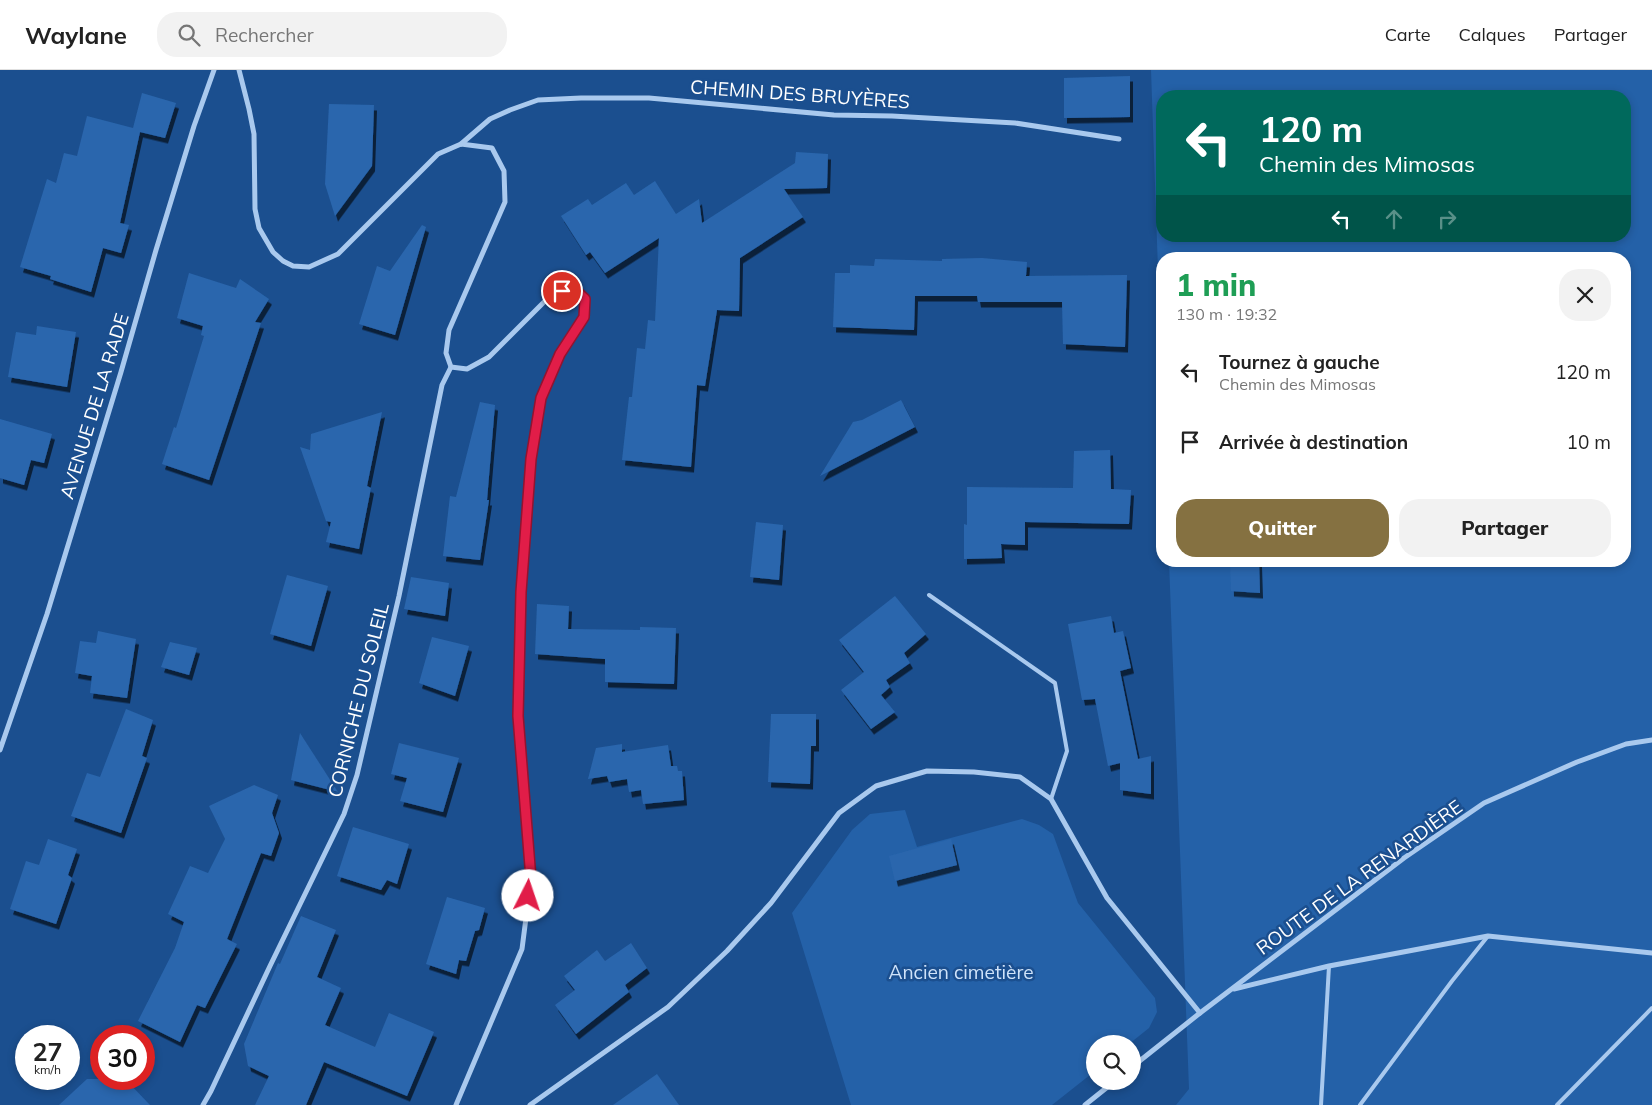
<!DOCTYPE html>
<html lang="fr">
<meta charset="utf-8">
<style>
body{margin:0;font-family:Mulish,sans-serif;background:#f2f2f2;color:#222;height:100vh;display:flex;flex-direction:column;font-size:19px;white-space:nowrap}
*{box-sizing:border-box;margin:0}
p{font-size:16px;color:#767676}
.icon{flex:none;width:28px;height:28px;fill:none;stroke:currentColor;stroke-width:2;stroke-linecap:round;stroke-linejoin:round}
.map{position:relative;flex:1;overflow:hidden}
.drawer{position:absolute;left:1156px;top:182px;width:475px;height:315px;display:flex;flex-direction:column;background:#fff;border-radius:20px;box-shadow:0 2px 8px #0003}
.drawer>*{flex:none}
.banner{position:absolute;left:1156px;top:20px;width:475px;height:152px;border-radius:20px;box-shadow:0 2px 8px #0003;background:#00695c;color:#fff;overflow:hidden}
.buttons{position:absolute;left:1086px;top:965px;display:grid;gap:10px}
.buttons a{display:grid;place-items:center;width:55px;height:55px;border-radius:50%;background:#fff;box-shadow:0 2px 8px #0003;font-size:25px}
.speed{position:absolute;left:15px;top:955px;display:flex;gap:10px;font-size:25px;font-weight:700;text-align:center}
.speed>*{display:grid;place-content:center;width:65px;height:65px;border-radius:50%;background:#fff;box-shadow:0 2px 8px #0003;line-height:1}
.speed small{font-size:12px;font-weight:400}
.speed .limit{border:8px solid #d22;background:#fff;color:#111}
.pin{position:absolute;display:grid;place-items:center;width:42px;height:42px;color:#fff;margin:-21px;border:2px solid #fff;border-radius:50%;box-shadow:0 1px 5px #0007}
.me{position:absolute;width:55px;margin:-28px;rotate:4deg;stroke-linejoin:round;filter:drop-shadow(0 0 4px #0008)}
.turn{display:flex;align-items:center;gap:18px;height:105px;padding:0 20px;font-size:22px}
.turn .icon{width:65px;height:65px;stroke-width:2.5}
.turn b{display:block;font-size:35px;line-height:42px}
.lanes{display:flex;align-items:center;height:48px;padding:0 20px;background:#0003;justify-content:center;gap:25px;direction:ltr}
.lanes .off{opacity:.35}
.round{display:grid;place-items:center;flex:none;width:52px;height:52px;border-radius:20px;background:#f2f2f2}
.overview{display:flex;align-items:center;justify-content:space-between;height:85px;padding:0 20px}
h1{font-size:30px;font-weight:800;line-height:38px;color:#1e9e55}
.cta{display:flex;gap:10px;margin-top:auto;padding:10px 20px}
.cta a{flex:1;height:58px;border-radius:20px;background:#857141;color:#fff;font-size:20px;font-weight:800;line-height:58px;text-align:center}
.cta a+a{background:#f2f2f2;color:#222}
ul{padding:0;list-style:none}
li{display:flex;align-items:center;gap:15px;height:70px;padding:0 20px}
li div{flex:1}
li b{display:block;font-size:19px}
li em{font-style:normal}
header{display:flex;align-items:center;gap:30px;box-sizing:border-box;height:70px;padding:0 25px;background:#fff;border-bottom:1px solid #e0e0e0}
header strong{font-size:24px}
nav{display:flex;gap:28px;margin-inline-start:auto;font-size:18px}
.search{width:350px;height:45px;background:#f2f2f2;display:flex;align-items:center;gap:12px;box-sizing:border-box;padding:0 18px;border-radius:20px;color:#767676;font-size:19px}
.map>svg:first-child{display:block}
</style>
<header>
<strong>Waylane</strong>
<div class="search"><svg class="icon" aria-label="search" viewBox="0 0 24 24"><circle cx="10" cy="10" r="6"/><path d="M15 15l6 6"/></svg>Rechercher</div>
<nav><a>Carte</a><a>Calques</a><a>Partager</a></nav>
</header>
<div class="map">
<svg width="1652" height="1035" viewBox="0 0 1652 1035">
<defs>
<filter id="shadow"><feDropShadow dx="3" dy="5.5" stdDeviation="0" flood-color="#0009"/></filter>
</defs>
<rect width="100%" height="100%" fill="#1b4f8f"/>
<!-- green -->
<g fill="#2461a8" fill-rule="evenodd">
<path d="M 1151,0 L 1652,0 L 1652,1035 L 1176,1035 L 1189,1019 L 1169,491 L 1625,491 L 1625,189 L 1162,189 L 1162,315 ZM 1162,26 L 1625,26 L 1625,166 L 1162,166 Z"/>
<polygon points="905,740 917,777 1022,749 1039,755 1053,764 1078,833 1155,928 1157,942 1149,958 1129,974 1095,974 1095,1001 1052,1035 851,1035 792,843 852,760 870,744"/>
</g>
<!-- building -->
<g fill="#2a66ad" filter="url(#shadow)">
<polygon points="1130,6 1130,47 1064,48 1064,8"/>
<polygon points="142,23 176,33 165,68 140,62 120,153 129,155 121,183 103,178 91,222 50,209 51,206 20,197 47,109 56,113 64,83 77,86 87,46 133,58"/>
<polygon points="329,34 374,35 372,96 335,146 325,114"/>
<polygon points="796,82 828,84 827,118 784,119 803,147 740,188 739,241 717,240 705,316 697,315 691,397 622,390 629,327 632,327 637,278 645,279 648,250 655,251 659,168 605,203 590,182 586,185 561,146 588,129 592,135 626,113 634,125 655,111 676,144 699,129 702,153 795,93"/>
<polygon points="422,155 426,157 395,265 359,254 377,196 390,201"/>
<polygon points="982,188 1027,192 1026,206 1127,205 1125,277 1063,274 1062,232 978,232 977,226 915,226 914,260 833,257 835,203 850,203 850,195 874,196 875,189 942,191 942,189"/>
<polygon points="189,203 236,218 240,209 269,229 255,252 261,253 209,410 162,394 174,357 176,358 204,266 201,265 203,256 177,248"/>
<polygon points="37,256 76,262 67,317 8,307 16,262 36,265"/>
<polygon points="901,330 915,357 820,406 853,352 862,350"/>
<polygon points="480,332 495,335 487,430 489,430 480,490 443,486 450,426 456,427"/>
<polygon points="382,342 367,416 371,418 359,479 326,472 331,452 326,451 300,377 310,380 311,364"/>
<polygon points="0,349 52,364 44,393 31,390 24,415 0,408"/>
<polygon points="1110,380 1111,419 1131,420 1129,454 1025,452 1025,475 1001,474 1002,488 964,489 964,454 967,455 967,417 1073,418 1074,381"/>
<polygon points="756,452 783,455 779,510 750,507"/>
<polygon points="1230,491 1259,491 1260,523 1231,521"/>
<polygon points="287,505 328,516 311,576 270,564"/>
<polygon points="411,507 449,513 445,546 404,539"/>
<polygon points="895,526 926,564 904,583 910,593 886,610 890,617 881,625 895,642 871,659 841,620 864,602 839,570"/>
<polygon points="537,534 569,536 568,559 640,560 640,557 676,558 674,614 605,612 605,589 535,584"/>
<polygon points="1111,546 1114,563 1123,561 1131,598 1120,601 1138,689 1151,686 1151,724 1120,720 1120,693 1124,692 1108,696 1095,629 1082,630 1068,554"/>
<polygon points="98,561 136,569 127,628 90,623 92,606 75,603 80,571 96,573"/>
<polygon points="432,567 469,576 455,626 419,613"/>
<polygon points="170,572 197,578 189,605 161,597"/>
<polygon points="126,639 153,650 142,686 147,688 121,763 71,746 87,703 100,707"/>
<polygon points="771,644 816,644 816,676 811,676 810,714 768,712"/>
<polygon points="300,663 338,722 291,710"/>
<polygon points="399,673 459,688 443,742 400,731 407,708 391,704"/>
<polygon points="622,674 622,682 668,675 671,696 677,696 678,701 682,701 684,730 643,734 641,720 629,722 627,709 609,712 607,706 588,709 596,678"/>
<polygon points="254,715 278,725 272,743 279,763 271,786 261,783 227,869 237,874 205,938 197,935 180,972 138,951 175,878 184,852 168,844 190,796 208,803 225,769 209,736"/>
<polygon points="353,757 409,774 397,814 387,810 381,820 337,806"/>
<polygon points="48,769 77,779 68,805 72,808 56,854 10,839 26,791 39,795"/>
<polygon points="951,769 957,795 895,811 889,786"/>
<polygon points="447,827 485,838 479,860 475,861 466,891 459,890 456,904 426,894"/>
<polygon points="301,846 336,860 317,907 341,918 325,955 375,977 389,943 434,962 407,1026 324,992 306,1035 255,1035 269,1006 248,996 244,974 278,893 280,894"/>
<polygon points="631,873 647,898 625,915 629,922 576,964 555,935 575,920 564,906 597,880 605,891"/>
<polygon points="657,1004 679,1035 613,1035"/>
<polygon points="87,1009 125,1009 150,1035 59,1035"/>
</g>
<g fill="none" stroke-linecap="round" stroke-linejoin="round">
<!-- service -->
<g stroke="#a9c9ee" stroke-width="4">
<polyline points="929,525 1055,613 1067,681 1051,729"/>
<polyline points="1321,1035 1329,896"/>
<polyline points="1360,1035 1452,911 1488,866"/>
<polyline points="1557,1035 1652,938"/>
</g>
<!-- minor -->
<g stroke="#a9c9ee" stroke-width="5">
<polyline points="239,0 249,39 254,64 255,139 259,158 273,182 283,191 293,196 309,197 338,184 438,84 461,74 492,78 504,101 505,132 449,260 446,283 451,297 467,299 489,287 552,224 572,217 585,229 584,247 560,284 541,328 531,389 521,522 519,646 531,809 522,879 456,1035"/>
<polyline points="461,74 490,49 510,40 538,30 581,28 649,28 834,45 892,46 1015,53 1119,69"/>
<polyline points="0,680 47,544 121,302 156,180 194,56 214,0"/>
<polyline points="1234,919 1329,896 1488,866 1652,883"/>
<polyline points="1132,997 1200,943 1404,788 1484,733 1577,692 1626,674 1652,670"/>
<polyline points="203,1035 211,1021 270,896 344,744 357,705 399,526 442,315 451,297"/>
<polyline points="530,1035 668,937 727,881 771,833 839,743 876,716 927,701 974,702 1020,707 1051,729 1107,828 1200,943"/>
<polyline points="1085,1035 1115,1011"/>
</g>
</g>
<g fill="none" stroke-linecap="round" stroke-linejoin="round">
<defs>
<polyline id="route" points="528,826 531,809 518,646 521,522 531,389 541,328 560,284 584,247 585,229 572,217 562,221"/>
</defs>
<!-- route casing -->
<use href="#route" stroke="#92132f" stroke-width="12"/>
<!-- route -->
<use href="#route" stroke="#e11d48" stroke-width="9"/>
</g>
<g text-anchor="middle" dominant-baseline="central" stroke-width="5" stroke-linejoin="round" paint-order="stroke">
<!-- street labels -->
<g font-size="19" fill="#fff" stroke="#1b4f8f">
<text transform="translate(800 24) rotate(4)">CHEMIN DES BRUYÈRES</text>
<text transform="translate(94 336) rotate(-73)">AVENUE DE LA RADE</text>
<text transform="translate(358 630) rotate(-76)">CORNICHE DU SOLEIL</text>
<text transform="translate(1359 807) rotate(-36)">ROUTE DE LA RENARDIÈRE</text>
</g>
<!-- park labels -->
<g font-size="19" fill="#cfe3fa" stroke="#1b4f8f">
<text x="961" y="902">Ancien cimetière</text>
</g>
</g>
</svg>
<div class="buttons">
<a><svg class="icon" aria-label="search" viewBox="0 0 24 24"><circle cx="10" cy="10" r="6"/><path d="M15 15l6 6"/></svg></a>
</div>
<div class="speed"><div>27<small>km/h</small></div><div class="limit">30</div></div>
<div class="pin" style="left:562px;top:221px;background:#d93025"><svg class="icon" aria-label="arrive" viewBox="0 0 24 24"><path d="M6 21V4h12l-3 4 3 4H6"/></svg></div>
<svg class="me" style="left:528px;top:826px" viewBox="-20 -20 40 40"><circle r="19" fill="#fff"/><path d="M0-13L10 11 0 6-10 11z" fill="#e11d48"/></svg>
<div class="banner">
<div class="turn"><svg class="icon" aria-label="left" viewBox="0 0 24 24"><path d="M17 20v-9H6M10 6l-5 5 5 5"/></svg><div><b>120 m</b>Chemin des Mimosas</div></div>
<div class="lanes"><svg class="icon" aria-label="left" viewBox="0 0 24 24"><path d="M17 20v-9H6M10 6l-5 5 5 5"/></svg><svg class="icon off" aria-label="ahead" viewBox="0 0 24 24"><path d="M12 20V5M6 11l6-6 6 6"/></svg><svg class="icon off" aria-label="right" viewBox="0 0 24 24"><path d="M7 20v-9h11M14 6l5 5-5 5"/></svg></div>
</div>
<section class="drawer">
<div class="overview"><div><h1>1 min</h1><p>130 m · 19:32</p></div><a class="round"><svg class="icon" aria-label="close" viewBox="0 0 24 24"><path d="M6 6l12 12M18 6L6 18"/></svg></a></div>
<ul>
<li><svg class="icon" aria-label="left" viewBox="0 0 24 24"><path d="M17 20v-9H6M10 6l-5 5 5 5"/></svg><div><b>Tournez à gauche</b><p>Chemin des Mimosas</p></div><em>120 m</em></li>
<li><svg class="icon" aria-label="arrive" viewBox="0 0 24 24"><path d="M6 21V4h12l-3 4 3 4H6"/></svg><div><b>Arrivée à destination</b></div><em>10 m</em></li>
</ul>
<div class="cta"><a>Quitter</a><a>Partager</a></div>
</section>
</div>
